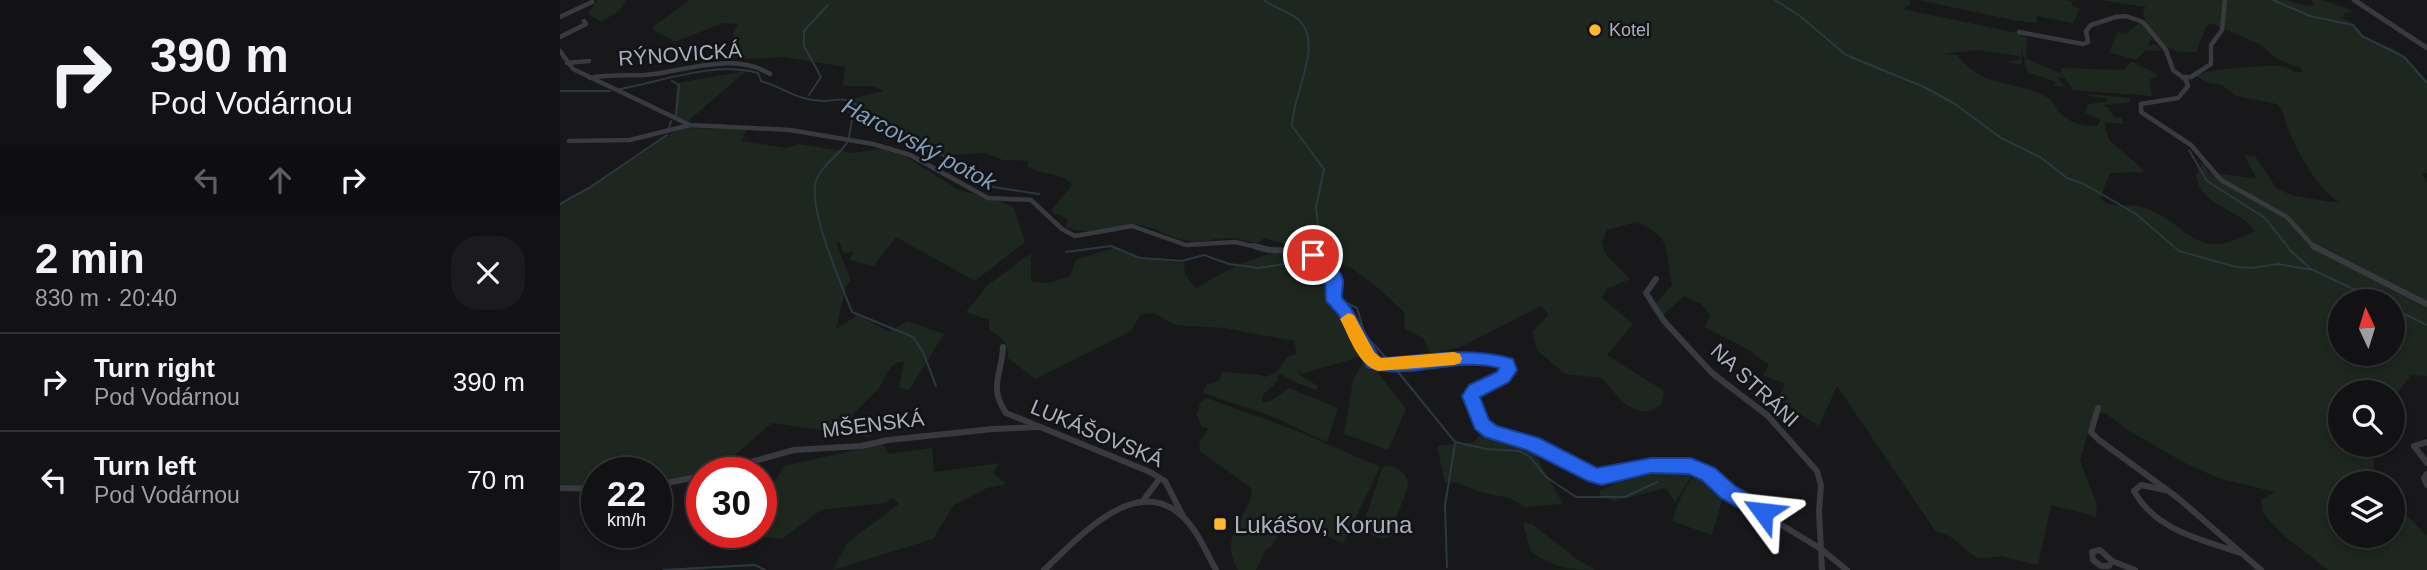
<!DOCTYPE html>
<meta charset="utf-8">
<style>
body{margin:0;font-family:Helvetica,sans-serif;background:#1b1b1d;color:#f1f3f6;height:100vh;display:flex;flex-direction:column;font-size:26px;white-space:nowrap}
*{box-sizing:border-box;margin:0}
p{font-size:23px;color:#9c9ea0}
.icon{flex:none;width:38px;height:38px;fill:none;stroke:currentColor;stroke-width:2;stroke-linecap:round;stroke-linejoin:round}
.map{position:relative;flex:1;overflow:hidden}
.side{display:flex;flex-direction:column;background:#121214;width:560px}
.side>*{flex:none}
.banner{background:#121214;color:#f1f3f6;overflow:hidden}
.needle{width:46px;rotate:356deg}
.buttons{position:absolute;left:1768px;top:289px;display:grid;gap:14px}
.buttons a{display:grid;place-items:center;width:77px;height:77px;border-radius:50%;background:#121214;box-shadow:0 4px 10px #0003,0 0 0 2px #313234;font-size:35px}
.speed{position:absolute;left:21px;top:457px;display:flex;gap:14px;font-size:35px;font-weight:700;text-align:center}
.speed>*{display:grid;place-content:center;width:91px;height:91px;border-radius:50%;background:#121214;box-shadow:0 4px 10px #0003,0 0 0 2px #313234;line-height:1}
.speed small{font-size:18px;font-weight:400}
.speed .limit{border:10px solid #d22;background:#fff;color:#111}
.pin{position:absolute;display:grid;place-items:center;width:60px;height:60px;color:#fff;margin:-30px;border:4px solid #fff;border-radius:50%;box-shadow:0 2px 7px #0007}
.me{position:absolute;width:77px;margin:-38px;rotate:300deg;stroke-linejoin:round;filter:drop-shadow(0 0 5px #0008)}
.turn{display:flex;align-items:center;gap:24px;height:147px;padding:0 35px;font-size:32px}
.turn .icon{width:91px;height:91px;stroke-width:2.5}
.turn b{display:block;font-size:49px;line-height:60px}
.lanes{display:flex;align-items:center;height:66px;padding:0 35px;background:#0003;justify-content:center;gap:35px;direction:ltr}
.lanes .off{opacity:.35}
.round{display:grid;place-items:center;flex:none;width:74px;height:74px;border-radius:28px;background:#1b1b1d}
.headline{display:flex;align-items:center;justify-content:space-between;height:119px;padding:0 35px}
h1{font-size:42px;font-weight:800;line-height:52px}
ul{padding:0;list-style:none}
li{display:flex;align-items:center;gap:21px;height:98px;padding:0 35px;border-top:2px solid #313234}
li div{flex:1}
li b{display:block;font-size:26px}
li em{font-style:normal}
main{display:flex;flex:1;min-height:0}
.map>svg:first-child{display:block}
</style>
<main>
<section class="side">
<div class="banner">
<div class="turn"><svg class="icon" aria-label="right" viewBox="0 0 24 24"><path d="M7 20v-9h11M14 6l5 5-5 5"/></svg><div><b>390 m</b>Pod Vodárnou</div></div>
<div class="lanes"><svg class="icon off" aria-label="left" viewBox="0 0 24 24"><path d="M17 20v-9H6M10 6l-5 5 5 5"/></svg><svg class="icon off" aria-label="ahead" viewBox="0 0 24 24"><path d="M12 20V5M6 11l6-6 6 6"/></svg><svg class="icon" aria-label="right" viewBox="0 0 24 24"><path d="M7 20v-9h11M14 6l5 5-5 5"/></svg></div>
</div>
<div class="headline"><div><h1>2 min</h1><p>830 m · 20:40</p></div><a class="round"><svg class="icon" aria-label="close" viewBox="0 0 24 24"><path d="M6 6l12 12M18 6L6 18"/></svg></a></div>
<ul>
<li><svg class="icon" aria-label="right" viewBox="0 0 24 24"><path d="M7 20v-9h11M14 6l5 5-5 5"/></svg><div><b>Turn right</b><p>Pod Vodárnou</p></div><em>390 m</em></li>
<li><svg class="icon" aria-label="left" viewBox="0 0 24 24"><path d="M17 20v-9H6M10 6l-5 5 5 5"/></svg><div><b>Turn left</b><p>Pod Vodárnou</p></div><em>70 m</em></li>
</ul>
</section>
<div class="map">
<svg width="1867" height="570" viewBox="0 0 1867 570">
<rect width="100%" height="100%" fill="#18181b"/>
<!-- green -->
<g fill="#1d261f" fill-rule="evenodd">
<polygon points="37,0 66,0 59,11 41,22 28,14"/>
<path d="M 130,0 L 1351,0 L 1350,5 L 1342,9 L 1462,34 L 1467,38 L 1466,58 L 1498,72 L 1501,73 L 1501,68 L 1564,70 L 1571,61 L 1596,74 L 1598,77 L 1590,79 L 1592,96 L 1513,90 L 1503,75 L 1504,79 L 1496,77 L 1506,87 L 1493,86 L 1496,82 L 1467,72 L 1464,59 L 1468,62 L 1463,56 L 1461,47 L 1462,65 L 1447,62 L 1460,59 L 1459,56 L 1418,50 L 1381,54 L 1397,55 C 1426,91 1454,78 1488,98 C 1493,101 1494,105 1498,110 C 1507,122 1522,127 1537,126 L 1540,122 L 1540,119 L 1526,113 L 1527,105 L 1548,101 L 1547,98 L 1529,96 L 1529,94 L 1570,98 L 1569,103 L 1542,105 L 1548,108 L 1554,117 L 1561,118 L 1564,124 L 1544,122 L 1549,140 L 1586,172 L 1550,173 L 1540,198 C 1552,211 1567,202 1582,207 C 1633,224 1632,265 1695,231 C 1679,208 1640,207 1636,175 L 1643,162 L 1649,172 L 1697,179 L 1684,155 L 1695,156 L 1717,189 L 1735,196 L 1779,203 C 1754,184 1741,157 1728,129 C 1724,120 1725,110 1717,104 L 1676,96 L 1662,85 L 1649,83 L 1636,76 C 1643,69 1713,64 1725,67 C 1728,67 1731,70 1734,72 L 1742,72 L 1740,68 L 1717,59 L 1701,45 L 1651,23 L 1646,27 L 1636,52 C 1615,54 1603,49 1593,31 C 1588,23 1584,22 1583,12 L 1586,7 L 1539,0 L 1727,0 L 1748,6 L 1754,5 L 1751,0 L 1763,0 L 1793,11 L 1784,14 L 1783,18 L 1792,23 L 1806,38 L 1834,49 L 1848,59 L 1867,81 L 1867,173 L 1862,173 L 1867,183 L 1867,376 L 1851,375 L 1832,400 L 1832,392 L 1780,392 L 1780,444 L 1813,445 L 1815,483 L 1780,483 L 1780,536 L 1832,536 L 1832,499 L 1867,536 L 1867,570 L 1768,570 L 1723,535 L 1703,513 L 1701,500 L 1715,492 L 1658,478 L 1627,464 L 1569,431 L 1545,413 L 1534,413 L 1520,460 L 1537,506 L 1536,518 C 1528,512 1503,509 1491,505 L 1478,565 L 1442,556 L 1418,559 L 1387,534 L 1376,532 L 1277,386 L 1259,426 L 1218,399 L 1225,384 L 1203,375 L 1209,365 L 1187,349 L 1145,327 L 1150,315 L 1141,304 L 1124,296 L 1103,315 L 1096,303 L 1112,285 C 1104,250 1115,239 1076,222 L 1047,230 L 1042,242 L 1046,255 L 1070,279 L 1046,289 L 1042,298 L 1073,324 L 1047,355 L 1104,391 L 1102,404 C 1077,425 1057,396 1042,378 L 1005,374 L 977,350 L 972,332 L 989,314 L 981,306 L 898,348 L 870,353 L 863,338 L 845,329 L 844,312 L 817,287 L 790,267 L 773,264 L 746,239 L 732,246 L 704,238 L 698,243 C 690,242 681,239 672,238 C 657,237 644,243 629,241 C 612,239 596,227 578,225 C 552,223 529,239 505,226 L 508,219 L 491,212 C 497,201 506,195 512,184 C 498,171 483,176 468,167 L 468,161 L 443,160 L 425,153 L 369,156 L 356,146 L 289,113 L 290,102 L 298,97 L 324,91 C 307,82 299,89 283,85 L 285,67 L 224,57 L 186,59 L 166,56 L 172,50 L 181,46 L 173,34 L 178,24 L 163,23 L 115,42 L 93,30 L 94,26 ZM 1780,301 L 1832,301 L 1832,354 L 1780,354 Z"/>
<polygon points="1358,0 1503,0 1511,1 1513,6 1520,9 1513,23 1476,16 1477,23 1453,20"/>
<polygon points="1581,22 1586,26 1592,39 1587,45 1598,45 1600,51 1586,50 1576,60 1549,52 1558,32 1566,34"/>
<polygon points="186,71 127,122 114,118 117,83"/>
<path d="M 125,128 L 186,130 L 182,141 L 227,148 L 239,144 L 293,153 L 320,149 L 345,156 L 397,189 L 453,206 L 465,242 L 415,281 L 336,237 L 314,266 L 290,260 L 293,251 L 284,254 L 279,242 L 276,243 L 291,280 L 286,286 L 276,329 L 298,315 L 329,332 L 347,321 L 384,334 L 349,390 L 339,388 L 344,361 C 328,364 328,373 321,385 C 314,396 301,405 292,415 L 312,437 L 212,423 L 157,470 L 96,482 L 96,472 L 37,472 L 37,485 L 13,487 L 0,484 L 0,205 L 12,200 L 112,133 Z"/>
<path d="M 556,247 L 585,259 L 624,263 L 625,275 L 636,289 C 650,278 700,253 717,253 C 737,253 758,266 772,278 L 768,298 L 789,327 L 803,356 L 741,374 L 738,365 L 740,375 L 758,386 L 756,390 L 734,382 L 721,374 L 717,376 L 718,381 L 703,395 L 702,402 L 709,402 L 729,388 L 778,408 L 767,442 L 709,415 L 643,393 L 646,385 L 659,381 L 662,372 L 701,375 L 705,377 L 716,373 L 728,356 L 737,354 L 734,341 L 664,328 L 615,325 L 594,313 L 581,314 L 571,331 L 475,379 L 448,358 C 448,342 443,338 429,330 L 429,320 L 406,312 L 427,286 L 471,253 L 471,281 L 488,283 L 510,276 L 516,260 Z"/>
<polygon points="806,358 846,409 828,450 784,434 793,380"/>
<path d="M 647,398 L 735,430 L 820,467 L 783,544 L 731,516 L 711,547 L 706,549 L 696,570 L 678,570 C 659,537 683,525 692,493 L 691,488 L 640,451 L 639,443 L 649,428 L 642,427 L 636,414 L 641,402 Z"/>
<polygon points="922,432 970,445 1003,504 965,507 949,498 920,492 896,482 885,483 877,446 914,442"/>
<polygon points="323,444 329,454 372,448 374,472 440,463 433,473 446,484 427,488 394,505 373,539 273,570 287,543 339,504 332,498 324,503 261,510 222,539 181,535 182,532 201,532 201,502 224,466"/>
<path d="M 826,466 C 835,465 845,472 848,481 C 847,499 830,524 832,536 L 823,539 L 808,534 L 811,531 L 812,518 L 804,532 L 799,528 L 805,519 L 822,469 Z"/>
<polygon points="1088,470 1132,470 1134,472 1115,502 1106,488 1054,501 1040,497 1040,491 1072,474"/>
<path d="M 1140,472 L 1164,493 L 1152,535 L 1112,521 C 1118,504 1124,483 1140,472 Z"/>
<path d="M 963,523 L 972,524 L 1018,560 L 1035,570 C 1010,570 990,567 970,550 Z"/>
</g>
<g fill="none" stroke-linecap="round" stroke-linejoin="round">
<!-- stream -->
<g stroke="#2c3841" stroke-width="2">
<path d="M 704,0 C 714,8 728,11 738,19 C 765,42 732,96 732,126 L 764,169 L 756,207 L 759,235 L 751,252"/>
<polyline points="1215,0 1240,16 1286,55 1364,87 1395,104 1441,138 1480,157 1507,178 1524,184 1576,214 1619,251 1676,267 1692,268 1718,264 1753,270 1819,301"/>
<polyline points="1713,0 1750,16 1793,25 1802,36 1844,57 1867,83"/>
<polyline points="112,81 119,85 116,117"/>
<path d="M 60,89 C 104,81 154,61 198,73 L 201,81 C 223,87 237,101 264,101 C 273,101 282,97 291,102 C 317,115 330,142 362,141 L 367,145 L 367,150 L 404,163 L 433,187 L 479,194"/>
<polyline points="0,91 50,91"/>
<polyline points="249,95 261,77 244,46 244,31 268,5"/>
<polyline points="109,128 111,121"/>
<polyline points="289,137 293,114 298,110"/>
<path d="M 288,141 C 280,155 264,163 257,178 C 245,204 282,285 292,312 L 353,337 L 363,352 L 376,386"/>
<polyline points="1629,150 1647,181 1705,218 1731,251 1751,269"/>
<polyline points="0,204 29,188 107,135"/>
<polyline points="506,252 551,246 580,258 622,261 644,255 669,264 698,268 738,262 756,270 773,284"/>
<polyline points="738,262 747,256"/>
<polyline points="778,288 782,301 797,308 805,335 830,362"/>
<polyline points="1832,308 1867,325"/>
<polyline points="834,367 895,442 926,449 960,451 970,457 986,477 1016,497 1065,497 1097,482"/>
<polyline points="887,567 885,505 895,444"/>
<polyline points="103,570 195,565 205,570"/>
</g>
<!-- minor-far1 -->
<g stroke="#393a40" stroke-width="4.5">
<polyline points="0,17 32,2"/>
<polyline points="1459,32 1523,44 1528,42 1526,31 1531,25 1556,17 1566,16 1583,22 1606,50 1613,70 1626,80 1628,86 1618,98 1581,104 1581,112 1631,145 1661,180 1727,217 1755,248"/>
<polyline points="0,37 26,24 24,21"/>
<polyline points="0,51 13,69 130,125 230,130 313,144 350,155 428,198 471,200 502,229 515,236 572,226 626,245 675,242 701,248"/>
<polyline points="7,63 29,61"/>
<polyline points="1623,77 1631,77 1651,64 1651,45 1662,30 1665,0"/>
<path d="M 30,78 C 48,74 67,76 85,75 C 127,71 172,51 210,74"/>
<polyline points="9,141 70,140 130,125"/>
</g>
<!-- minor -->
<g stroke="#393a40" stroke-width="6">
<polyline points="694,246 709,250 747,251 772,273 776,281 773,295 775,301 784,311 813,362 827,365 910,358 944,362 948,367 947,374 915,390 911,396 915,412 927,429 972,444 1034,476 1051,477 1091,465 1131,466 1141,469 1168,492 1261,549 1287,570"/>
<polyline points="1753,246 1867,304"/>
<polyline points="1096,279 1086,293 1104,321 1152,373 1207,415 1257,471 1261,485 1259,511 1262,570"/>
<path d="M 443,347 C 442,374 428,387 446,413 L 590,472 L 605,481 L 623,516"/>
<polyline points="1538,408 1531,432 1539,440 1618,498 1701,570"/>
<polyline points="1867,442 1854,446 1867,463"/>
<polyline points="154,472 234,450 301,446 328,440 433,429 479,427"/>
<polyline points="1867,474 1864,478 1867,485"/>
<polyline points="96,485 142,476"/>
<polyline points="0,488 37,489"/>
<path d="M 1605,490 L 1581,485 L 1574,491 C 1595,530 1642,540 1681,553"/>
<polyline points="582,502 600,478"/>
<polygon points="1540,550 1552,561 1549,566 1541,566 1533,560 1532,552"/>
<polyline points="1552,561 1575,570"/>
<path d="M 484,570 C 517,540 574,473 621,515 C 637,529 646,552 656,570"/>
</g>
<!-- tertiary -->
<polyline stroke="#393a40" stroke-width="5" points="1794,0 1867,48"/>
</g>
<!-- route -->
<path fill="#2563eb" stroke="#184099" stroke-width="2" d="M 753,249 C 763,253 780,268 783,280 C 784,285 781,292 782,298 L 790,307 L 819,357 L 827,358 C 869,355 912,346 953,359 L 957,370 L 949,382 L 920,397 L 929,420 L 937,426 L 979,438 L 1037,468 L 1091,458 L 1131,458 L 1155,468 L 1175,486 L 1210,506 L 1213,512 L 1210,518 L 1203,521 L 1161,498 L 1142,480 L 1129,474 L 1091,473 L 1042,485 L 1028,481 L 967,450 L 925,437 L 915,429 L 902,396 L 909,385 L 937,372 L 939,368 C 896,356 850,381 807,367 L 779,315 L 766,301 L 765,276 L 745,255 Z"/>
<!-- slow -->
<path fill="#f59e0b" d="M 788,313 L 794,315 L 814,352 L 821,358 L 894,352 L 900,354 L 902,359 L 900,363 L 894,365 L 818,371 C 798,365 789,336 780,319 Z"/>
<!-- markers -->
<g fill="#ffb72c" stroke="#131316" stroke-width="2.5">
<circle cx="1035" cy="30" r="7"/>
<rect x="653" y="517" width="14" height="14" rx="3.5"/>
</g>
<g text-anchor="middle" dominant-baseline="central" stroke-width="5" stroke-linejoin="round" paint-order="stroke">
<!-- far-poi labels -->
<g font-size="18" fill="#a9afbc" stroke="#131316" text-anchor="start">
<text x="1049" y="30">Kotel</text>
</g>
<!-- street labels -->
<g font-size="21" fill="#a9afbc" stroke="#131316">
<text transform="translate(120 54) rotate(-4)">RÝNOVICKÁ</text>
<text transform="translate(1195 385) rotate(43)">NA STRÁNI</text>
<text transform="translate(313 424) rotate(-7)">MŠENSKÁ</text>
<text transform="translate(537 433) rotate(23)">LUKÁŠOVSKÁ</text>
</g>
<!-- water labels -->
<g font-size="23" font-style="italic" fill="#7d9eba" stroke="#131316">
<text transform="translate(359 144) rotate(28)">Harcovský potok</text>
</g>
<!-- near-poi labels -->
<g font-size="24" fill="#a9afbc" stroke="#131316" text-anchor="start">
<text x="674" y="524">Lukášov, Koruna</text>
</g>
</g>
</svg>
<div class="buttons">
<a><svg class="needle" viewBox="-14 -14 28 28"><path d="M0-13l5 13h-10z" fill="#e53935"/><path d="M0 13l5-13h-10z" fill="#9c9ea0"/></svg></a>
<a><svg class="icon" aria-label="search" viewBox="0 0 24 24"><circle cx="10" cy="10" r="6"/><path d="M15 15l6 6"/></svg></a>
<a><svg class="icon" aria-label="layers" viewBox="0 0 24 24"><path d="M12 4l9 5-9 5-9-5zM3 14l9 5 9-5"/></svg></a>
</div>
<div class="speed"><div>22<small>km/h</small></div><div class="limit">30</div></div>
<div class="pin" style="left:753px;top:255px;background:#d93025"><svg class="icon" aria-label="arrive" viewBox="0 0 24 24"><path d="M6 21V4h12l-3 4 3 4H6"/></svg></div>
<svg class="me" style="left:1203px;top:512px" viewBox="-20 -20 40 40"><path d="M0-17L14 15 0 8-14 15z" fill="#2563eb" stroke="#fff" stroke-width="4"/></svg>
</div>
</main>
